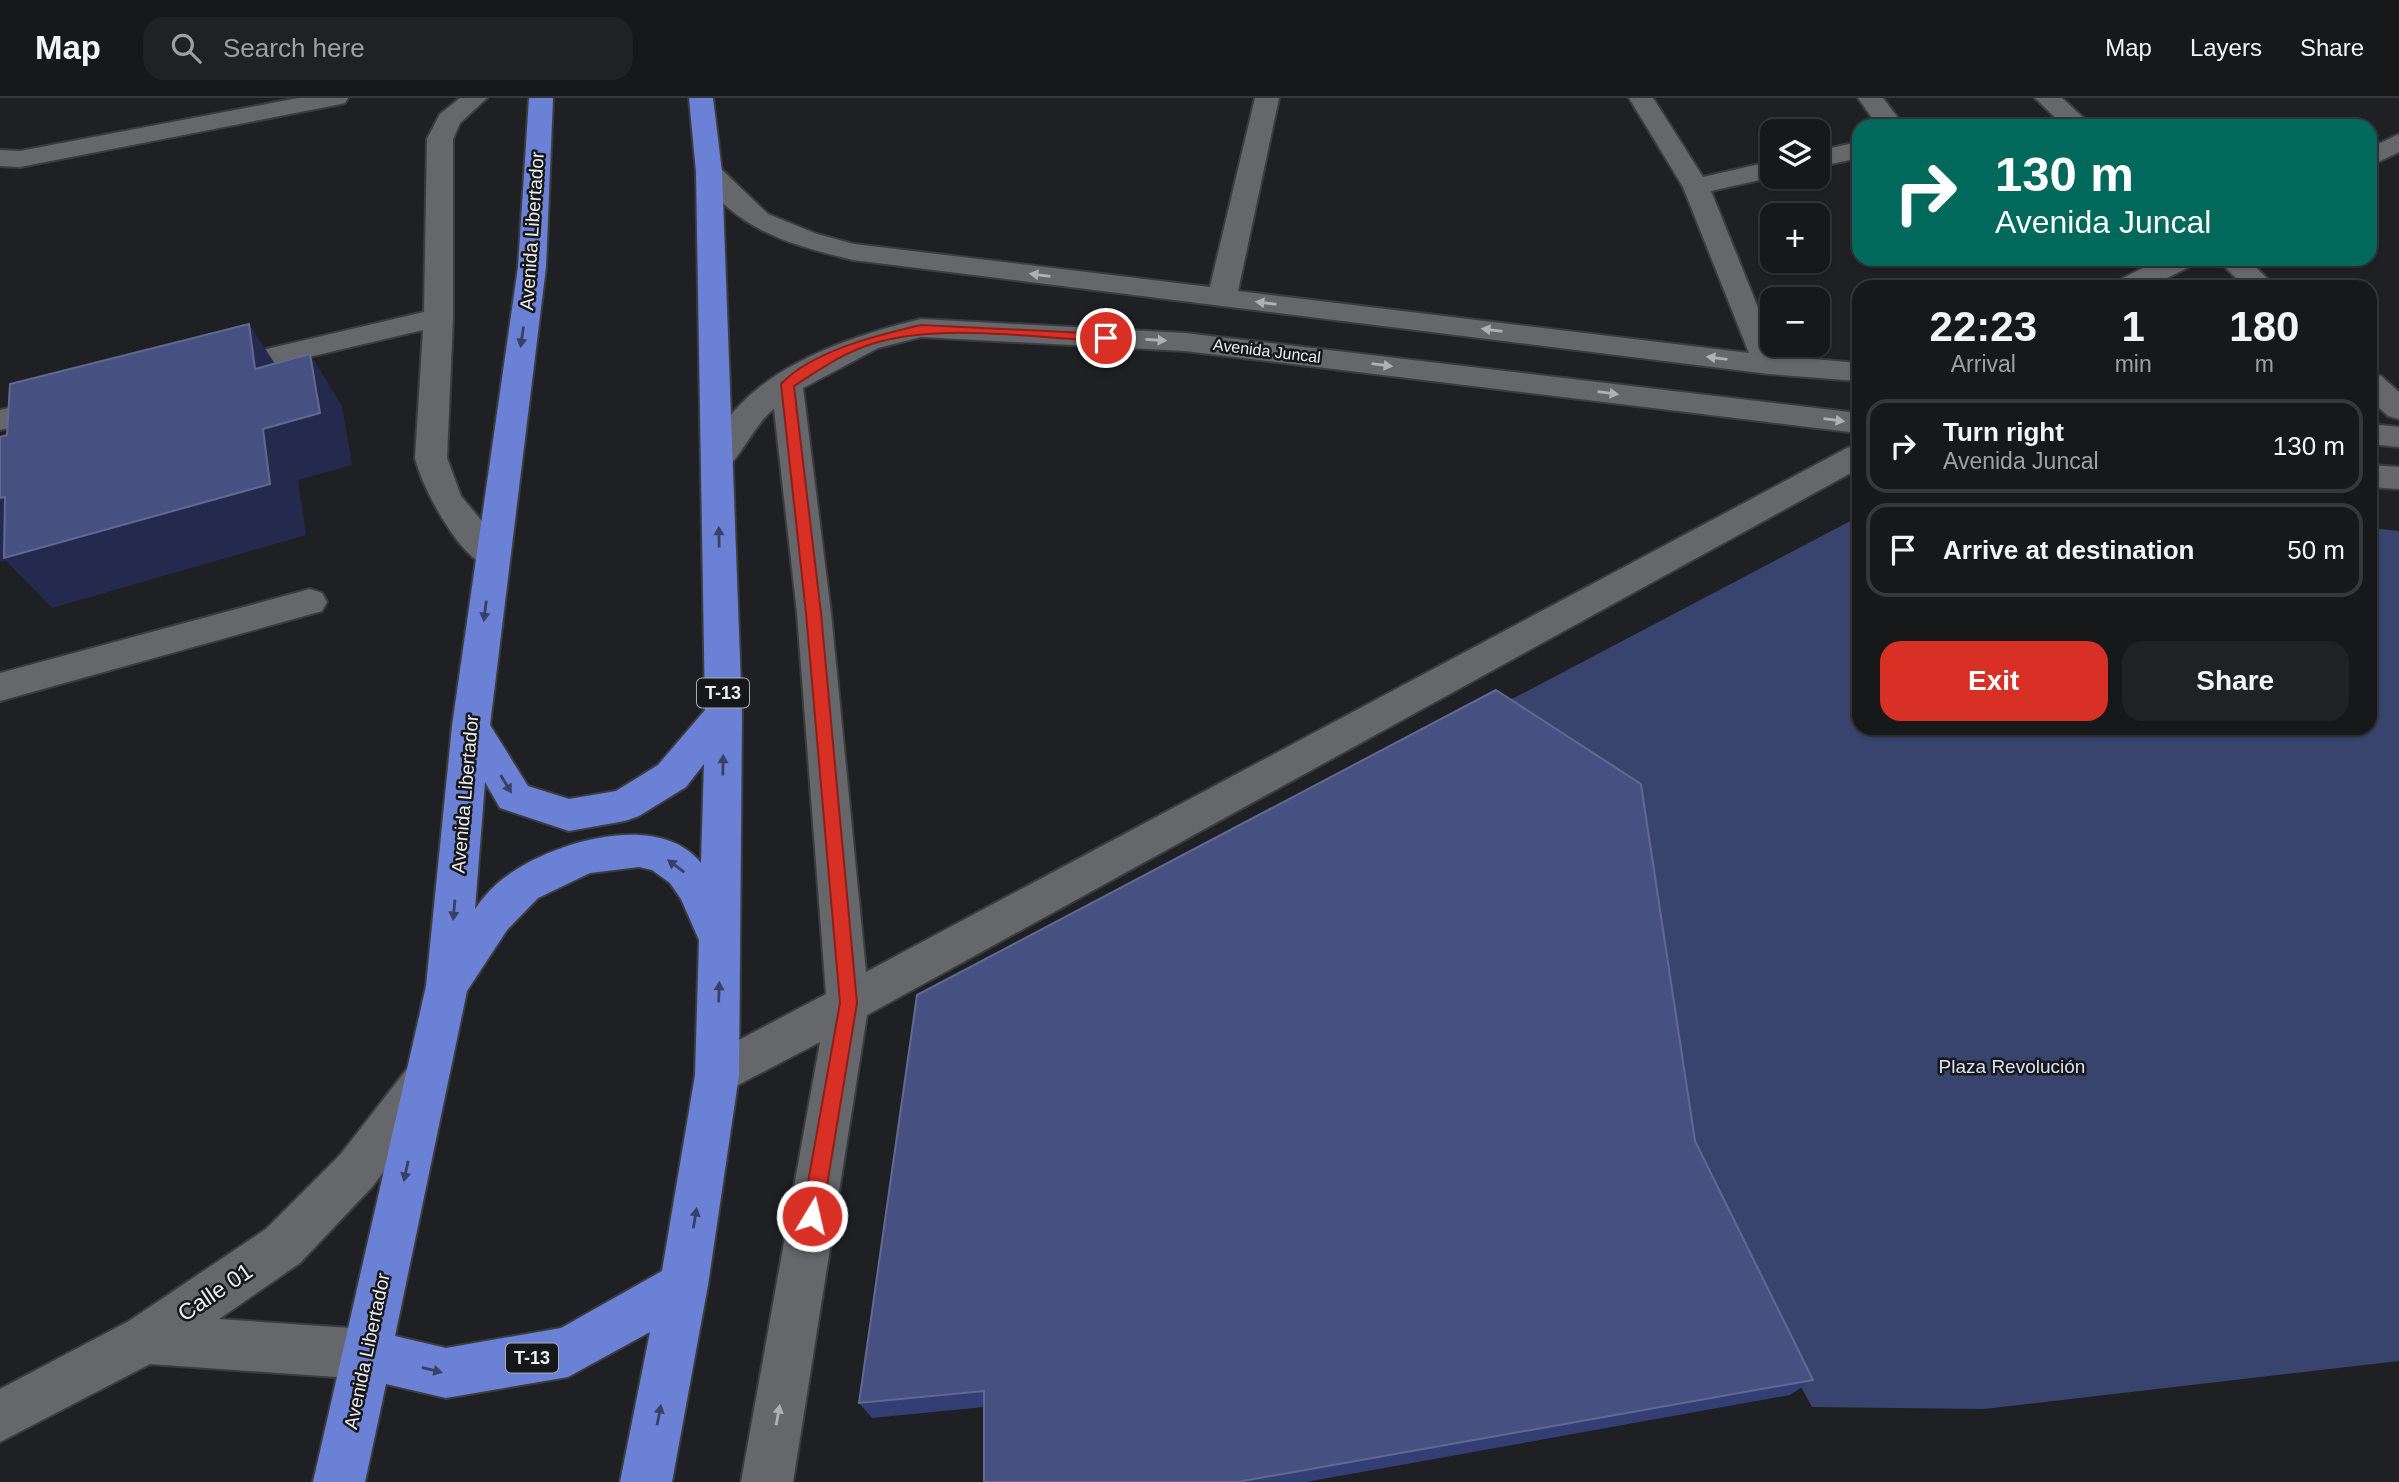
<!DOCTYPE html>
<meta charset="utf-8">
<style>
body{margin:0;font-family:Arial,sans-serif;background:#202123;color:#f1f3f6;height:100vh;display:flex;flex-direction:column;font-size:26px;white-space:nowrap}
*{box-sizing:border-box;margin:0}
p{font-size:23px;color:#9ea0a2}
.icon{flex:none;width:38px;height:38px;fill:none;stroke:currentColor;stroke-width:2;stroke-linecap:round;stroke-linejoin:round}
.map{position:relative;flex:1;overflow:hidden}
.details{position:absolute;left:1852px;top:182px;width:525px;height:455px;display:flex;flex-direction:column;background:#17181a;border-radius:21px;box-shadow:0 2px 5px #0004,0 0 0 2px #363739}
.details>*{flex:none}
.guide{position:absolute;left:1852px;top:21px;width:525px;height:147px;border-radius:21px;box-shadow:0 2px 5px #0004,0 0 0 2px #363739;background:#00695c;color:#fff;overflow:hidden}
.buttons{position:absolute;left:1760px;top:21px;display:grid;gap:14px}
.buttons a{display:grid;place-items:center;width:70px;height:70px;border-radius:14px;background:#17181a;box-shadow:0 2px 5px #0004,0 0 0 2px #363739;font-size:35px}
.pin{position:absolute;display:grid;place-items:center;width:60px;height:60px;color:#fff;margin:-30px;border:4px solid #fff;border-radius:50%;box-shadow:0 2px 7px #0007}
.me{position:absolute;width:77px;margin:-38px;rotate:9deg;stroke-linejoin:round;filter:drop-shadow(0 0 5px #0008)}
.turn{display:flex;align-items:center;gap:24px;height:147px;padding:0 28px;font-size:32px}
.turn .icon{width:91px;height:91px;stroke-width:2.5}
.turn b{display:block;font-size:49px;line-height:60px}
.eta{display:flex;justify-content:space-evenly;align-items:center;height:119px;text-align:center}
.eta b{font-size:42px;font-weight:600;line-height:49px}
.cta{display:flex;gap:14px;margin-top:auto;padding:14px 28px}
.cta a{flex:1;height:80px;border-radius:21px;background:#d93025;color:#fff;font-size:28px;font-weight:600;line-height:80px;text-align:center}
.cta a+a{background:#202123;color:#f1f3f6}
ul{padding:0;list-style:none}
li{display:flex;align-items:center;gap:21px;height:94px;margin:0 14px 10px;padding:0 14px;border:4px solid #363739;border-radius:21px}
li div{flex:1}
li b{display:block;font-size:26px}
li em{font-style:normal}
header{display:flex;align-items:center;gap:42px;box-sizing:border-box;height:98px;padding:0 35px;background:#17181a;border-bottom:2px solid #363739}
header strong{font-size:33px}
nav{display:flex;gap:38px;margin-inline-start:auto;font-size:24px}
.search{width:490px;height:63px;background:#202123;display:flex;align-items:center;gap:18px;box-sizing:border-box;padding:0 24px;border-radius:21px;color:#9ea0a2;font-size:26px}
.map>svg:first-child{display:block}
</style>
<header>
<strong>Map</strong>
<div class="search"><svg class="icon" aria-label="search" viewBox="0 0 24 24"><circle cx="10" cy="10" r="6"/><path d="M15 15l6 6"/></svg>Search here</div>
<nav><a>Map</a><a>Layers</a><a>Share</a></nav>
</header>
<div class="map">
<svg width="2399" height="1384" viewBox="0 0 2399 1384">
<rect width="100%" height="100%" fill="#1f2023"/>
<!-- green -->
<polygon fill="#38446e" points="1858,419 1858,630 2370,630 2370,430 2399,433 2399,1263 1984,1311 1812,1309 1679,1065 1491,612"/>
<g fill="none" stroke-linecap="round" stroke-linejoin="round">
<defs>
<g id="minor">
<polygon points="298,0 348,0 345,5 336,7 20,69 0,68 0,52 20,53"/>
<path d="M 460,0 L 487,0 L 460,25 L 453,41 L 453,220 L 447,360 L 461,398 L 510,457 L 505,465 C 497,468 491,470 483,466 C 456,453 422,389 415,360 L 423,232 L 220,280 L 209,278 L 205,271 L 209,264 L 220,262 L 424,214 L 427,41 L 440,16 Z"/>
<path d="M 1255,0 L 1279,0 L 1238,193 L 1749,255 L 1683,89 L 1629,0 L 1653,0 L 1703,79 L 1773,63 L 1773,79 L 1711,93 L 1773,247 L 1780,258 L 1858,265 L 1858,283 L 1769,276 L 853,162 C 788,146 736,132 696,74 L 700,68 L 718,68 L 768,116 L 817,136 L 854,146 L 1210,189 Z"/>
<polygon points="1858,0 1883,0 1904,28 1878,28"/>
<polygon points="2035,0 2062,0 2092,28 2064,28"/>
<polygon points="2399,36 2399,54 2370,68 2370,50"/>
<polygon points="1858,44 1858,60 1818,69 1818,53"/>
<polygon points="2161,161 2197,161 2193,167 2149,189 2113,189 2117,183"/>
<polygon points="2217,161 2247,161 2276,189 2245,189"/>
<path d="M 921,221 L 1185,235 L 1858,315 L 1858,335 L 1185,253 L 921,239 L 878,250 L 803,290 L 831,515 L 866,874 L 1847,350 L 1858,347 L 1858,371 L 867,917 L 793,1384 L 741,1384 L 820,944 L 717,998 L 701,992 L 695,977 L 701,962 L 826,896 L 797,515 L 774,311 C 755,325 741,359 728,368 C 721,372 713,370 706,368 L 701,360 C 712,343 725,322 739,308 C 784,260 860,236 921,221 Z"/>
<polygon points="2370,275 2381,278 2399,294 2399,321 2388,318 2370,301"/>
<polygon points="59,298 70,301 74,308 70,315 0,332 0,312"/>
<polygon points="2370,326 2399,329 2399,349 2370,346"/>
<polygon points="2370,367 2399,369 2399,391 2370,389"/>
<polygon points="310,491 322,495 327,504 322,513 0,603 0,575"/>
<polygon points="426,961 442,967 448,982 442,997 372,1089 300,1165 219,1221 365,1231 383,1238 390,1256 383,1274 365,1281 150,1266 0,1344 0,1291 129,1223 266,1131 340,1057 410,967"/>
</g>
<path id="highway" d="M 529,0 L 553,0 L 546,169 L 490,627 L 528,688 L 569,701 L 616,693 L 658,667 L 705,612 L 696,74 L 689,0 L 713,0 L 722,74 L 742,616 L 739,977 L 708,1187 L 672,1384 L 620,1384 L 650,1234 L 568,1279 L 446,1300 L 386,1286 L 365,1384 L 313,1384 L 426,888 L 452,628 L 518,169 ZM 704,666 L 701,765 C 659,712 554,744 508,777 C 495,786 484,798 475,811 L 485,684 L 500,710 L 569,733 L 625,723 L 639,718 L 686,689 ZM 639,769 L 652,772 L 670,785 L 681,801 L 699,842 L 695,977 L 662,1173 L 561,1230 L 446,1250 L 395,1238 L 467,893 L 507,832 L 538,800 L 590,775 Z"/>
</defs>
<!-- minor casing -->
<use href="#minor" stroke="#3b3c3f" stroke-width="4"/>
<!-- highway casing -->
<use href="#highway" stroke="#3b3c3f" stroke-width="4"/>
<!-- minor -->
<use href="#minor" fill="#66676b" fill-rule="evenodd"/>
<!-- highway -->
<use href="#highway" fill="#6b81d6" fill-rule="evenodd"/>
</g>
<!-- wall -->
<polygon fill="#333e74" points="1695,1043 1813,1282 1790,1297 1306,1384 984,1384 984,1309 872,1320 859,1305"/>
<!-- shaded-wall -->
<g fill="#232a4e">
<polygon points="249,226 283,278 255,271"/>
<polygon points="310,256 342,308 352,367 298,382 306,437 52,510 6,463 0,464 0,400 263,331"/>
</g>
<!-- building -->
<g fill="#475181" stroke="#616993" stroke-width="2">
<polygon points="249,226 255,271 310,256 320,315 263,331 270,386 4,460 5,399 0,400 0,339 7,337 10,286"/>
<polygon points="1496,592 1641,686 1695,1043 1813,1282 1237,1384 984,1384 984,1293 859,1305 917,897"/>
</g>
<!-- one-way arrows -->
<defs><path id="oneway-solid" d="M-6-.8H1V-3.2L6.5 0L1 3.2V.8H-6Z" transform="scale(1.75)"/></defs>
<g fill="#b0b1b4">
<use href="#oneway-solid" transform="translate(1040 177) rotate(-173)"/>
<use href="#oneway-solid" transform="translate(1266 205) rotate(-173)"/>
<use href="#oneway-solid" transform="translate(1492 232) rotate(-173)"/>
<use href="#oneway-solid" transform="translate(1156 242) rotate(3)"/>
<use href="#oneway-solid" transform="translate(1717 260) rotate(-173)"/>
<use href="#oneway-solid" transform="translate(1382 267) rotate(7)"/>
<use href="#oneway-solid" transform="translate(1608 295) rotate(7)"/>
<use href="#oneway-solid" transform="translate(1834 322) rotate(7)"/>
<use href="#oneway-solid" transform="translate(778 1317) rotate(-80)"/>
</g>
<g fill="#384165">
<use href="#oneway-solid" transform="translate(522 239) rotate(98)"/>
<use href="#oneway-solid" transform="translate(719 439) rotate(-91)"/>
<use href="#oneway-solid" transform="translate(485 513) rotate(97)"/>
<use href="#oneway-solid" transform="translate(723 667) rotate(-89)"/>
<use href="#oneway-solid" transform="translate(506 686) rotate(59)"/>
<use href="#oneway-solid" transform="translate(676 768) rotate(-143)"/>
<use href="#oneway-solid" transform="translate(454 812) rotate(95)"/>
<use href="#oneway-solid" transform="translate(719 894) rotate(-88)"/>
<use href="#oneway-solid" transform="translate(406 1073) rotate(102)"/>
<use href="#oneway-solid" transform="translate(695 1120) rotate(-81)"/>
<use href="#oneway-solid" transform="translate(432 1272) rotate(14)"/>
<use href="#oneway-solid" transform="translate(659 1317) rotate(-79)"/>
</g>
<!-- route -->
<path fill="#d93025" stroke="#8d1f18" stroke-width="2" d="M 921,227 L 1106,236 L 1112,240 L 1106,243 C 1034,240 943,225 875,245 C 846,253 819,272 794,288 L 821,515 L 857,905 L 822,1118 L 819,1124 L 812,1127 L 805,1124 L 802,1118 L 840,905 L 806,515 L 781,286 C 812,253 878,237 921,227 Z"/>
<g text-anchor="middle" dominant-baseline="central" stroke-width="5" stroke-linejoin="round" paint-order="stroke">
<!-- far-street labels -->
<g font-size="16" fill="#ecedef" stroke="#16171a">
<text transform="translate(1267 253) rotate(7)">Avenida Juncal</text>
</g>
<!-- shield labels -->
<g fill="#16171a" stroke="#acadaf" stroke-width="2">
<rect x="697" y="580.5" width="52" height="29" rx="5"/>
<rect x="506" y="1245.5" width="52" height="29" rx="5"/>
</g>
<g font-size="18" font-weight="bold" fill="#ecedef">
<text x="723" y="595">T-13</text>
<text x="532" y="1260">T-13</text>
</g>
<!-- street labels -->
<g font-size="19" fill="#ecedef" stroke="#16171a">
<text transform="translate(532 133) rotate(-86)">Avenida Libertador</text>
<text transform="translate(465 696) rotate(-85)">Avenida Libertador</text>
<text transform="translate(367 1253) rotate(-78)">Avenida Libertador</text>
</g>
<!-- park labels -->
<g font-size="19" fill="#dbe2f4" stroke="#16171a">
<text x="2012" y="968">Plaza Revolución</text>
</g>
<!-- near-street labels -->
<g font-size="23" fill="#ecedef" stroke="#16171a">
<text transform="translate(215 1194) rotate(-34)">Calle 01</text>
</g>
</g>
</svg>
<div class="buttons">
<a><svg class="icon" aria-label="layers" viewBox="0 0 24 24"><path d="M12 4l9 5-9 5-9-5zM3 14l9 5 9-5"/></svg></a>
<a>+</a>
<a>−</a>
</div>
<div class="pin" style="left:1106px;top:240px;background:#d93025"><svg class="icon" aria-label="arrive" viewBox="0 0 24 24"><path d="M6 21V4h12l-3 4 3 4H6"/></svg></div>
<svg class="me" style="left:812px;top:1118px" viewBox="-20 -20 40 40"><circle r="17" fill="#d93025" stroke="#fff" stroke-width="3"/><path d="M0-11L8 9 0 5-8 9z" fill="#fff"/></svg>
<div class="guide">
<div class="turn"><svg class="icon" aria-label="right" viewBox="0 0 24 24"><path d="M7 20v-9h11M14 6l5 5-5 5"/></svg><div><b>130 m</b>Avenida Juncal</div></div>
</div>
<section class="details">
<div class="eta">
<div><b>22:23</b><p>Arrival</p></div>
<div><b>1</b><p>min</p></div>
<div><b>180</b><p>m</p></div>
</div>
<ul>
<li><svg class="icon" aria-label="right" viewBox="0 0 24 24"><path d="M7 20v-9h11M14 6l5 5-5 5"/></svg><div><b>Turn right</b><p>Avenida Juncal</p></div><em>130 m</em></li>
<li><svg class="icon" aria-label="arrive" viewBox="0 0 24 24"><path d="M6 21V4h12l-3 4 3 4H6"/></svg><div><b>Arrive at destination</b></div><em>50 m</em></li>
</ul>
<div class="cta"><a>Exit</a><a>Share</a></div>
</section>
</div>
